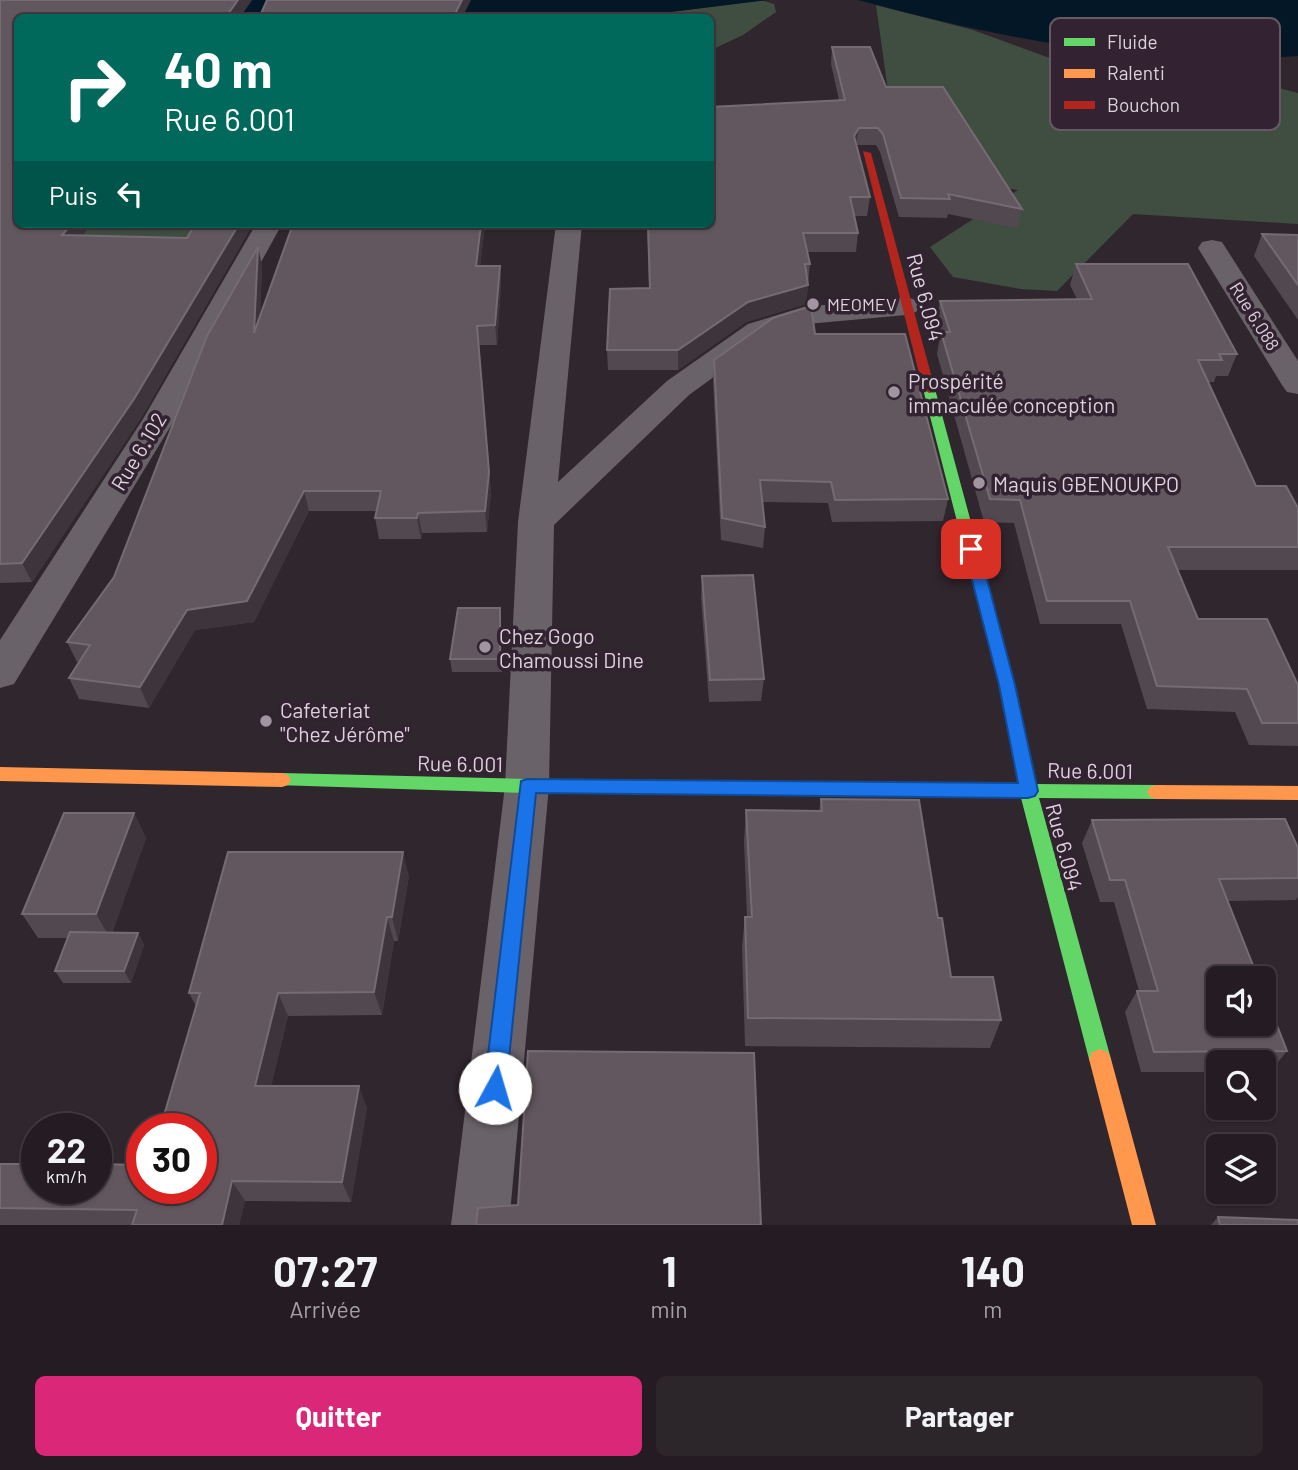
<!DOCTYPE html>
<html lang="fr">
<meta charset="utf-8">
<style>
body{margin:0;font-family:Barlow,sans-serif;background:#2c252a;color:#f1f3f6;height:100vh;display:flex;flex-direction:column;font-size:26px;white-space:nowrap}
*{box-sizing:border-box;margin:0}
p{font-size:23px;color:#a3a1a5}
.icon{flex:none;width:38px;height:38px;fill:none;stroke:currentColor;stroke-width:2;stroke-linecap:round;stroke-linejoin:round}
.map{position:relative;height:1225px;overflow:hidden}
.drawer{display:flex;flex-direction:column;background:#241c22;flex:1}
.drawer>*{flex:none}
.guide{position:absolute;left:14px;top:14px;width:700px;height:214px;border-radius:10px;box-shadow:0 2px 5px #0004,0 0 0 2px #413a40;background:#00695c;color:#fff;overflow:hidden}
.controls{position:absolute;left:1206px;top:966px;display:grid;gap:14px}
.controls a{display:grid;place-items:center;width:70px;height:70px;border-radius:10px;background:#241c22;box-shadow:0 2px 5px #0004,0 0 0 2px #413a40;font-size:35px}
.speed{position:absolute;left:21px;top:1113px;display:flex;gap:14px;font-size:35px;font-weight:700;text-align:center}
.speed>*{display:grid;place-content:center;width:91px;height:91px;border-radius:50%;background:#241c22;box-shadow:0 2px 5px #0004,0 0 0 2px #413a40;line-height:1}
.speed small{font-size:18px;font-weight:400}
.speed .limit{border:10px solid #d22;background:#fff;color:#111}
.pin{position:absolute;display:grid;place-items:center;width:60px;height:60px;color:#fff;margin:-30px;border-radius:14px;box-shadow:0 4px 10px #0006}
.me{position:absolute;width:77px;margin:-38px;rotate:6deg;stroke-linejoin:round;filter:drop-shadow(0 0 5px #0008)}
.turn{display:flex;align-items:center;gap:24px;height:147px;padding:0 35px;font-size:32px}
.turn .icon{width:91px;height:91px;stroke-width:2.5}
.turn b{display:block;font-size:49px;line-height:60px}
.then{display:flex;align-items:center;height:66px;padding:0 35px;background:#0003;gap:14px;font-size:26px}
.eta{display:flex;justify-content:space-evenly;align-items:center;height:119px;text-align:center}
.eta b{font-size:42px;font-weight:700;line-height:49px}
.button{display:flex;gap:14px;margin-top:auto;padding:14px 35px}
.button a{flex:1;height:80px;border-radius:10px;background:#db2777;color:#fff;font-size:28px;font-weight:700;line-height:80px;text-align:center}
.button a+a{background:#2c252a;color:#f1f3f6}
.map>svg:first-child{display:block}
</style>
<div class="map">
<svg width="1298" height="1225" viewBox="0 0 1298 1225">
<rect width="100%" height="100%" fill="#30262e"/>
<!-- green -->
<g fill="#404e42">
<polygon points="761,0 774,4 776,12 743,35 711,50 710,18 600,18 647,15"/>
<polygon points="876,5 973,30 1066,64 1260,83 1298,93 1298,224 1133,214 1057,291 1021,289 953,277 930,247 1018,190 987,185 895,141"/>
<polygon points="18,224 240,224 223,258 8,236"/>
</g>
<!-- water -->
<g fill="#041726">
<polygon points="0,0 769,0 647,15 601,17 538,12 516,13 504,18 18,18"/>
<path d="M 858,0 L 1298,0 L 1298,56 C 1148,68 1002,39 858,0 Z"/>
</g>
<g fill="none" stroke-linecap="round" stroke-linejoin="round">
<!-- street -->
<g fill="#696268" fill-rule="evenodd">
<polygon points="256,224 282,224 175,419 14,684 0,688 0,640 143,419"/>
<polygon points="556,224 582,224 558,482 667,381 748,324 804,307 906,297 916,300 920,306 916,312 906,315 807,324 770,336 689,395 554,525 549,786 509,1225 451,1225 505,786 518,522"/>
<polygon points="1212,240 1222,242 1298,361 1298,394 1287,392 1282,385 1198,248 1202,242"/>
</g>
<!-- fast -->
<polygon fill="#63d668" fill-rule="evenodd" points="929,385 935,389 1015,685 1035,784 1156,785 1162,787 1165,792 1162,797 1156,799 1039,798 1111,1059 1108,1066 1100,1069 1092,1066 1089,1059 1021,798 527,793 276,785 273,780 276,775 282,773 527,779 1018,783 999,685 923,389"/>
<!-- slow -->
<g fill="#ff974d" fill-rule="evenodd">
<polygon points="0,767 282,773 288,775 291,780 288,785 282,787 0,781"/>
<polygon points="1156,785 1298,786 1298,800 1156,799 1150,797 1147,792 1150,787"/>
<polygon points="1100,1049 1108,1052 1111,1059 1156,1225 1132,1225 1089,1059 1092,1052"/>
</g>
<!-- jam -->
<polygon fill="#b3261e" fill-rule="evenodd" points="863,151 871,153 935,389 934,392 929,393 923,389"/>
</g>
<!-- wall -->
<g fill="#52484f">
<polygon points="0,0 252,0 239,18 18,18 18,224 88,229 82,236 187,238 195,224 253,224 141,418 32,582 0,583"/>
<polygon points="832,47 886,87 1022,209 1017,228 948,214 947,218 899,217 880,152 876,145 856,145 870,197 867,216 855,216 858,233 856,252 807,252 810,264 806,304 746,322 678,370 608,370 607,350 649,288 647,224 710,224 839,100 831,64"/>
<polygon points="293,224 485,224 480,266 500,266 501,285 497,345 479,345 491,492 487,532 422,533 421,539 379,539 375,518 376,511 309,511 254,622 195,630 149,708 79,699 69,678 79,663 77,662 67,642 114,577 258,247 262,266 260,315"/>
<polygon points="1262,234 1298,235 1298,320 1254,256"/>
<polygon points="1076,264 1237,354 1228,376 1216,376 1214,382 1208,382 1256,486 1298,508 1298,570 1178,570 1198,619 1298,685 1298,746 1249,745 1235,712 1147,709 1121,624 1040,624 1014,523 984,522 937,354 940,337 936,322 940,301 1077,299 1070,285"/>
<polygon points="815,334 948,499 943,521 832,522 828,503 763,502 765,527 763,548 721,540 713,380 714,360"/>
<polygon points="702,576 764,679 761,701 709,702 701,598"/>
<polygon points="500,608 501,621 502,672 452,672 450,659"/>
<polygon points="821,799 938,918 951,977 1001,1020 990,1048 745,1046 742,946 745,917 747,917 744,841 746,810 819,811"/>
<polygon points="134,813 146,838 112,933 138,933 144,945 131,983 63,983 55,971 68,938 38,938 22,914"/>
<polygon points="1092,820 1298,848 1298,897 1296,900 1228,901 1287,1051 1270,1072 1264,1072 1264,1062 1218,1062 1218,1072 1141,1072 1125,1012 1137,991 1139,991 1114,902 1100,902 1082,843"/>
<polygon points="409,876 398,941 394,941 382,1015 288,1016 271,1086 367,1108 351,1202 245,1201 239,1225 0,1225 0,1164 201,1188 196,1006 189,993"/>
<polygon points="1218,1217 1298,1225 1211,1225"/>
</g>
<!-- shaded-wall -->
<g fill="#3e343b">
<polygon points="238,0 252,0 239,18 225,18"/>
<polygon points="462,0 471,0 462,18 453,18"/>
<polygon points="859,128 856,145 854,136"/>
<polygon points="72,224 86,224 88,229 68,253 62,235"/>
<polygon points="239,224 253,224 141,418 32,582 22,563"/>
<polygon points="481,224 485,224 478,285 476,266"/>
<polygon points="258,247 262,266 259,353 254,333"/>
<polygon points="500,266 501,285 497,345 495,325"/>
<polygon points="808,285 806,304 746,322 678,370 678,350 748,302"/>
<polygon points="477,326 491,492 487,532 485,511"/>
<polygon points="304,491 309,511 254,622 195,630 149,708 140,687 187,610"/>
<polygon points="418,513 422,533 421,539 417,518"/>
<polygon points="500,608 501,621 502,672 500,659"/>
<polygon points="134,813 146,838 110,938 96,914"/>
<polygon points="403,852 409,876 398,941 392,917"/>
<polygon points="387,917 394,941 382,1015 374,992"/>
<polygon points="138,933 144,945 131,983 124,971"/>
<polygon points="278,993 288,1016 266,1108 255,1086"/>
<polygon points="359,1086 367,1108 351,1202 342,1182"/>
<polygon points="232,1181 245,1201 239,1225 222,1225"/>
</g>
<!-- building -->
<g fill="#62575e" stroke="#756b72" stroke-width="2">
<polygon points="0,0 238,0 225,18 18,18 18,206 14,210 18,210 18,224 72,224 62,235 187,238 195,224 239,224 134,399 22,563 0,564"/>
<polygon points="267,0 462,0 453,18 259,18"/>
<polygon points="832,47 870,47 886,87 943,87 1022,209 948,194 950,199 901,198 883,134 878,128 859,128 854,136 870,197 850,197 858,233 803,233 810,264 805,264 808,285 748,302 678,350 607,350 610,289 650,288 648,224 710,224 710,107 845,100"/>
<polygon points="293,224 481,224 476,266 500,266 495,325 477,326 489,472 485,511 418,513 417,518 375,518 381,491 304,491 247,601 187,610 140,687 69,678 90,645 67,642 114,577 207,336 258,247 254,333"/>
<polygon points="1262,234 1298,235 1298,285"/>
<polygon points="1076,264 1188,264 1237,354 1219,354 1222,360 1198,360 1256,486 1286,486 1298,508 1298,547 1168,547 1198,619 1267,619 1298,685 1298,723 1262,723 1247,689 1157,686 1130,601 1047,601 1020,500 990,499 941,332 950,332 940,301 1092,299"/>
<polygon points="811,306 815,334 905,334 948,499 835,500 831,482 760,480 765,527 722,518 714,360 773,318"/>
<polygon points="753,575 764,679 710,680 702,576"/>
<polygon points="458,608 500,608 500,659 450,659"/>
<polygon points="821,799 919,800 938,918 942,918 951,977 993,977 1001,1020 748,1018 745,917 752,917 746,810 822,811"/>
<polygon points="64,813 134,813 96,914 22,914"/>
<polygon points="1285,819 1298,848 1298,878 1219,879 1258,978 1218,978 1218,1024 1264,1024 1264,992 1287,1051 1154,1052 1137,991 1158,991 1125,880 1110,880 1092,820"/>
<polygon points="228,852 403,852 392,917 387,917 374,992 278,993 255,1086 359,1086 342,1182 232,1181 222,1225 132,1225 137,1210 0,1208 0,1164 37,1164 37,1188 96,1188 96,1164 142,1165 142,1188 201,1188 201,1129 160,1129 200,993 189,993"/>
<polygon points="70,932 138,933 124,971 55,971"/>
<polygon points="528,1051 754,1053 761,1225 476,1225 478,1208 518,1205"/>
<polygon points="1218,1217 1298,1220 1298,1225 1220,1225"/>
</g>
<!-- route -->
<polygon fill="#1a73e8" stroke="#114b97" stroke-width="2" points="971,544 979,549 1015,685 1038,791 1035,796 1028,798 536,793 506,1088 503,1095 495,1099 487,1095 484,1088 521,781 527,779 1018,783 999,685 964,549"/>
<!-- markers -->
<g fill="#a1969f" stroke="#332332" stroke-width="2.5">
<circle cx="813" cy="304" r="7"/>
<circle cx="894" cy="392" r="7"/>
<circle cx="979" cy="483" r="7"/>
<circle cx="485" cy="647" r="7"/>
<circle cx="266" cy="721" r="7"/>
</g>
<g text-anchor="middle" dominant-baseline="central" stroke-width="7" stroke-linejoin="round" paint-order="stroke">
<!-- far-poi labels -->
<g font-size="18" fill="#ded3dc" stroke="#332332" text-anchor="start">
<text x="827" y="304">MEOMEV</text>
</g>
<!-- far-street labels -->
<g font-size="18" fill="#ded3dc" stroke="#332332">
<text transform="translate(1255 316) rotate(58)">Rue 6.088</text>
</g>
<!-- street labels -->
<g font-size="21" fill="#ded3dc" stroke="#332332">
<text transform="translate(926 297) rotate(75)">Rue 6.094</text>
<text transform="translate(138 451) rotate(-59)">Rue 6.102</text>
<text transform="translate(460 763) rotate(1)">Rue 6.001</text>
<text transform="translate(1090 770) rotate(1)">Rue 6.001</text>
<text transform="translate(1065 847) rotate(75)">Rue 6.094</text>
</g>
<!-- poi labels -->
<g font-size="21" fill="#ded3dc" stroke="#332332" text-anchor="start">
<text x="908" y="380">Prospérité<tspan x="908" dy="24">immaculée conception</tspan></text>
<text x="993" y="483">Maquis GBENOUKPO</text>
<text x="499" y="635">Chez Gogo<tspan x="499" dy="24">Chamoussi Dine</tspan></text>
<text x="280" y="709">Cafeteriat<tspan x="280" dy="24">"Chez Jérôme"</tspan></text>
</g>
</g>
<!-- legend -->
<rect x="1050" y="18" width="230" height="112" rx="10" fill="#332332" stroke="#665865" stroke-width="2"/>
<rect x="1064" y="38" width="31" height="8" fill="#63d668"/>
<rect x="1064" y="69" width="31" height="9" fill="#ff974d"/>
<rect x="1064" y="101" width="31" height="8" fill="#b3261e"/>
<g font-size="19" fill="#ded3dc">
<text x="1107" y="49">Fluide</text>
<text x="1107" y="80">Ralenti</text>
<text x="1107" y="112">Bouchon</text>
</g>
</svg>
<div class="controls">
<a><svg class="icon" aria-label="sound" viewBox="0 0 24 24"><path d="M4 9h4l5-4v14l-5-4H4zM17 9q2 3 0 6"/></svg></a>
<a><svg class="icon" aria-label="search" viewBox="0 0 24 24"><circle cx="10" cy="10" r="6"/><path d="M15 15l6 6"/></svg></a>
<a><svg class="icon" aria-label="layers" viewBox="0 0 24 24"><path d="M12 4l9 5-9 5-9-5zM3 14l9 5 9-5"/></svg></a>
</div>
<div class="speed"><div>22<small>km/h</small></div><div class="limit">30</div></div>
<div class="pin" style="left:971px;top:549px;background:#d93025"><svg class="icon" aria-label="arrive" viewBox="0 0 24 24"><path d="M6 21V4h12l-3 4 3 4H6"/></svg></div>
<svg class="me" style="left:495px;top:1088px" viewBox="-20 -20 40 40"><circle r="19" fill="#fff"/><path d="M0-13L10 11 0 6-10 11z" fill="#1a73e8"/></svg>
<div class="guide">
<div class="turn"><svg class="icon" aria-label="right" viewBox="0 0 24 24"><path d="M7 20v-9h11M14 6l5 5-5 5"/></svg><div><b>40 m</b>Rue 6.001</div></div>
<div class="then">Puis<svg class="icon" aria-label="left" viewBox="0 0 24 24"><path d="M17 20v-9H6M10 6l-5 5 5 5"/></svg></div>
</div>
</div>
<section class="drawer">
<div class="eta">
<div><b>07:27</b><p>Arrivée</p></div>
<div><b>1</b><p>min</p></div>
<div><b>140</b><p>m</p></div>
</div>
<div class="button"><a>Quitter</a><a>Partager</a></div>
</section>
